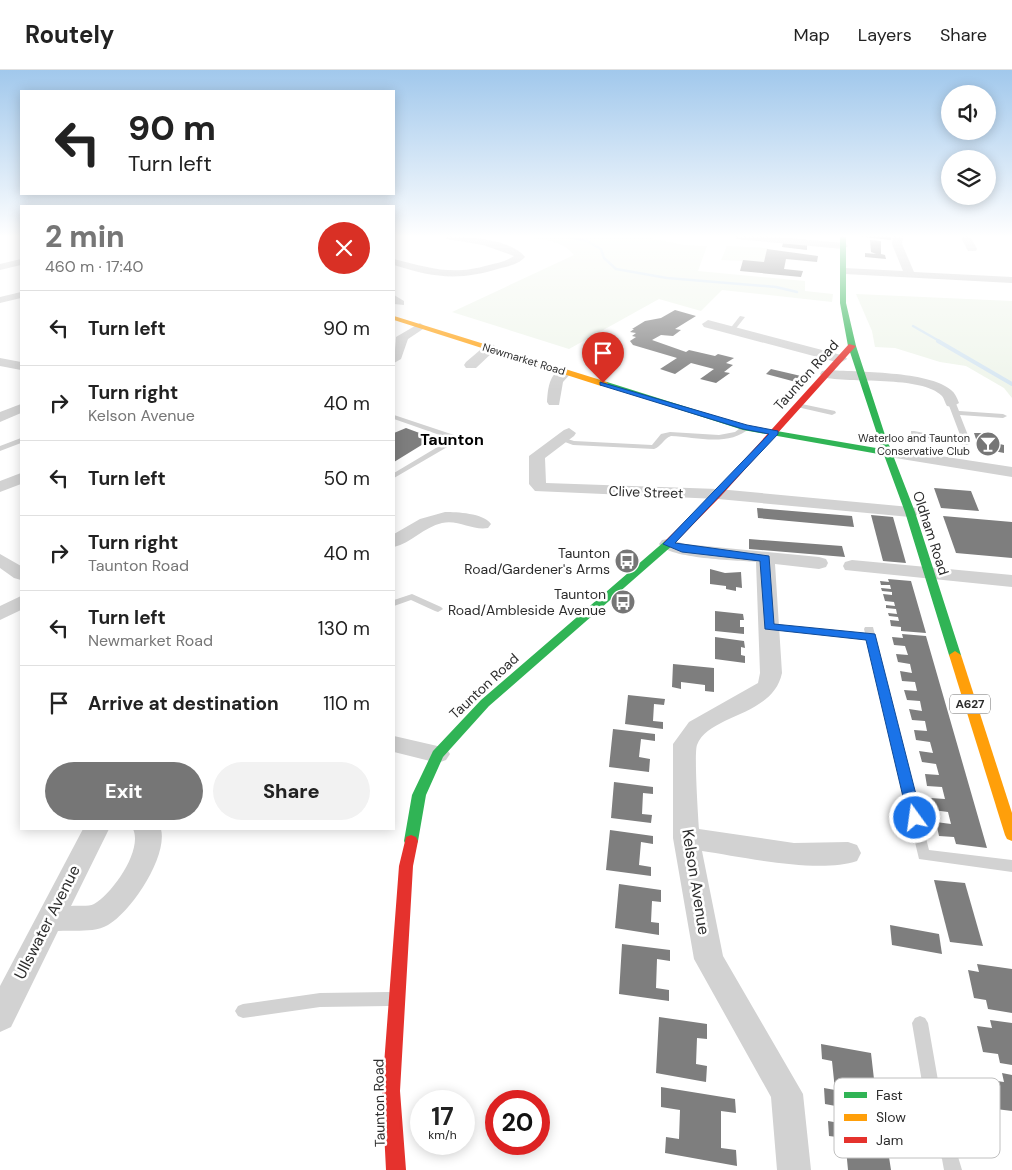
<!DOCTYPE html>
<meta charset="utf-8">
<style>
body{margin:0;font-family:"DM Sans",sans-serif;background:#f2f2f2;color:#222;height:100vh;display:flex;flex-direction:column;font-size:19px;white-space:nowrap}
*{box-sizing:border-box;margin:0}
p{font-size:16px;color:#767676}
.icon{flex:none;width:28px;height:28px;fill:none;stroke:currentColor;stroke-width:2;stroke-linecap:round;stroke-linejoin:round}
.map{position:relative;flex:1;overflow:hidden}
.side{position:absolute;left:20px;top:135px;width:375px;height:625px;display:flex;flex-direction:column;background:#fff;border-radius:0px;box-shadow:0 2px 12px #0003}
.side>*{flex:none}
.banner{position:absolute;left:20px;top:20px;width:375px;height:105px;border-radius:0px;box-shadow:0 2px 12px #0003;background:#fff;color:#222;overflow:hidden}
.controls{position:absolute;left:941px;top:15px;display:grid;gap:10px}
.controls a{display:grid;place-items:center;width:55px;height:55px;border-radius:50%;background:#fff;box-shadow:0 2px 12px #0003;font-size:25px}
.speed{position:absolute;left:410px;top:1020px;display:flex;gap:10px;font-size:25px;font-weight:700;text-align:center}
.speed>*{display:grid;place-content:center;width:65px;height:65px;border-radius:50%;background:#fff;box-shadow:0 2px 12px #0003;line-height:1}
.speed small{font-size:12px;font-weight:400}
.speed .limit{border:8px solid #d22;background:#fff;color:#111}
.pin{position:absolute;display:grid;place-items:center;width:42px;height:42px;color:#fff;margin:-51px -21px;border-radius:50% 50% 50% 0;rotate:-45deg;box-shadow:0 0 5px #0007}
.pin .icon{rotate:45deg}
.me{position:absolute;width:55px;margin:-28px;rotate:346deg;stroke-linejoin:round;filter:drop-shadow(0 0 4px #0008)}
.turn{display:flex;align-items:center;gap:18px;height:105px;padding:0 25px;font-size:22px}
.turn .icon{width:65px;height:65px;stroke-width:2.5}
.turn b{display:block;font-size:35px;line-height:42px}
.round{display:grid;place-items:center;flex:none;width:52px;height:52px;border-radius:26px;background:#f2f2f2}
.overview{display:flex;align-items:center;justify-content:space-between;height:85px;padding:0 25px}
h1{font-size:30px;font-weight:800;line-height:38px;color:#767676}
.primary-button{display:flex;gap:10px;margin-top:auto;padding:10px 25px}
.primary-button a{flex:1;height:58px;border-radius:30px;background:#767676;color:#fff;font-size:20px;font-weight:800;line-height:58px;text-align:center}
.primary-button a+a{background:#f2f2f2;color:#222}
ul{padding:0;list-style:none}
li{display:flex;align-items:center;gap:15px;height:75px;padding:0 25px;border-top:1px solid #e0e0e0}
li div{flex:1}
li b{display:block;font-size:19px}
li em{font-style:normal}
header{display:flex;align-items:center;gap:30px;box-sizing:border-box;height:70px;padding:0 25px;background:#fff;border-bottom:1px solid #e0e0e0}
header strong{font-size:24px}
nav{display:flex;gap:28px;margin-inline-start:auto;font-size:18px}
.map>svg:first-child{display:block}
</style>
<header>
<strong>Routely</strong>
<nav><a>Map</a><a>Layers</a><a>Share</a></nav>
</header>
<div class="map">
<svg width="1012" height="1100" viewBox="0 0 1012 1100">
<rect width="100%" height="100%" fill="#fff"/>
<!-- green -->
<g fill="#eff5eb">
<path d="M 520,166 L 642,166 L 684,175 L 707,176 L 698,201 L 805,211 L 805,221 L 833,224 L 832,232 L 722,220 L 701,241 L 659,229 L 569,279 L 452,242 L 574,185 C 560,168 540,171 520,166 Z"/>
<polygon points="727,176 768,178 764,192 721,190"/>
<polygon points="856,224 1012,231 1012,328 1004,318 966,296 940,292 895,278 875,277 872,261"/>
</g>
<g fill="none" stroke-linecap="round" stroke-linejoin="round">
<!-- stream-far1 -->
<g stroke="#d6e6f2" stroke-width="2.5">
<polyline points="564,166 587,171 601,179 604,188 616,199 667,208 776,217 797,222"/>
<polyline points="913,256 941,272"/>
</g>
<!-- stream -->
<polyline stroke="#d6e6f2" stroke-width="4" points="938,271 1012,314"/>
</g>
<!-- building -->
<g fill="#7e7e7e">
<polygon points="856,166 886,166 891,167 891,170"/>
<polygon points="870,170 881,171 881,184 885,185 886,189 865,187 865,183 876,184 871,182"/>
<polygon points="783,173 807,175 807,180 782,177"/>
<polygon points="767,179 818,186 817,192 786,189 784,199 803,201 801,207 740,201 743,190 764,192"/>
<polygon points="675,240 696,246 675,259 681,260 673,266 661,265 652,270 686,282 689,280 715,286 718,284 734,288 726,293 733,295 724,302 730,303 716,313 700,309 714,299 691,293 675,304 660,299 677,288 633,275 630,271 636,267 632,266 636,263 630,262 634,259 632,259 645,251 661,248"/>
<polygon points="771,299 801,306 796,312 766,304"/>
<polygon points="406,358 433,368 394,392 394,363"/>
<polygon points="974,363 988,363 991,372 1004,375 1004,383 979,378"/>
<polygon points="934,418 971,421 979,441 941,438"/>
<polygon points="757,438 852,446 854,457 758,448"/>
<polygon points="871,445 893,447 906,493 883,491"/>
<polygon points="943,446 1012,452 1012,488 956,483"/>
<polygon points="749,469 842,476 845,487 749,479"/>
<polygon points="710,499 725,503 741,502 742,518 736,517 736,521 726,519 726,516 710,514"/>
<polygon points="888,509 911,511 926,563 901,561 901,557 891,556 890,550 899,551 898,547 889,546 888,543 897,544 896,539 886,538 886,535 895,536 894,532 885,531 883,524 892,525 892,522 882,521 881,518 891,519 890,515 881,515 880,511 889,512"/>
<polygon points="715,541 743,544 744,550 740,550 740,557 744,557 744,564 715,561"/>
<polygon points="902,564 926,566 987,778 956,774 954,767 939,766 936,752 951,754 948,742 933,740 930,728 945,729 942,717 927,716 925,704 939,705 936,694 922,692 919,681 933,683 930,672 916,670 914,660 927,661 925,651 912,650 909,639 922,641 920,631 907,630 904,620 917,621 915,612 902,611 900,601 912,603 910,594 898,592 896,584 908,585 905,576 894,575 892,567 903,568"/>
<polygon points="715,567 744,571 745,578 741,577 741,585 745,586 745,593 715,589"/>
<polygon points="673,594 714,598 714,622 705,621 705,615 681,612 681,619 672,617"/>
<polygon points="628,625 665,629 664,635 654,634 653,651 663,652 663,659 625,654"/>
<polygon points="613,659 655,664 655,671 641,669 639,687 650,689 649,702 609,697"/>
<polygon points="614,712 653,717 653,724 643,723 642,744 652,745 651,753 611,748"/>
<polygon points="610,760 653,766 653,774 641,772 639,795 651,797 651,806 606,800"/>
<polygon points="934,810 965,813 983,876 950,872"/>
<polygon points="619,814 661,820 661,832 652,831 651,852 659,853 659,865 615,858"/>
<polygon points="890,855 939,864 942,884 892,875"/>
<polygon points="622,874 670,880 670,891 657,889 656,918 669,920 669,931 619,924"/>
<polygon points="977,894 1012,899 1012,943 988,939 986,930 974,928 968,900 979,902"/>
<polygon points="659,947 707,954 707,969 697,968 696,994 707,996 706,1012 656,1003"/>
<polygon points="990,950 1012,953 1012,995 1000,993 998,984 983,982 977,956 992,958"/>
<polygon points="821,974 871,983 878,1044 825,1034 824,1018 835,1020 832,991 822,989"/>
<polygon points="1002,1003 1012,1005 1012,1041 996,1039 989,1010 1004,1012"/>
<polygon points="661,1017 735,1029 736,1043 721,1041 721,1078 736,1080 737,1096 665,1083 666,1067 679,1069 680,1040 661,1037"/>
<polygon points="828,1051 885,1061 891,1100 848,1100 845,1068 829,1066"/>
</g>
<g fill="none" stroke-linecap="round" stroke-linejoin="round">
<!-- lane -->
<g fill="#d2d2d2" fill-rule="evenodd">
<polygon points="740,246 745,247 734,261 730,261 729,260"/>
<polygon points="949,331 955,331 959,341 1003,344 1007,346 1003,348 960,345 971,373 967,375 911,365 911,361 914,361 962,370 948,333"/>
<polygon points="797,333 835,341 836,343 832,345 797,337"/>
<polygon points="394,345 460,367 461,369 394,408 394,403 451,369 394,349"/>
<path d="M 743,356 L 746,356 L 750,358 C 729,377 696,367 671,366 C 663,369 661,377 654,379 L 573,375 L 557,369 L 561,367 L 574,371 L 652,375 L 661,364 L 670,362 L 719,365 L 735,362 Z"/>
<polygon points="21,368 21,373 0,381 0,376"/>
<polygon points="412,524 441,537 443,539 438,542 435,541 411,530 394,536 394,530"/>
<polygon points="769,554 865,563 864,559 865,557 873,557 929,780 1012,790 1012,802 919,789 867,570 765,559 764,557 765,555"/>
<polygon points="389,922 394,924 397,929 394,934 389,936 320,937 243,948 238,946 235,941 238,936 243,934 320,923"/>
<polygon points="920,946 925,948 928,953 948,1068 956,1080 962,1100 944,1100 942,1089 932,1071 912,953 915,948"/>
</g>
<!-- street -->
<g fill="#d2d2d2" fill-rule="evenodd">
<path d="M 442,166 C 462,166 513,169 525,187 C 519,194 509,196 501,198 C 460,211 434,208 394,195 L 394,189 C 430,198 452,206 489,195 C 497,193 507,191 514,186 L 483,175 L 447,169 Z"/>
<polygon points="731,166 769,166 843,173 848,176 843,179 736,169"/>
<polygon points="893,166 903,166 902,174 914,202 1012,207 1012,213 845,204 840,201 845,198 903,201 892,174"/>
<polygon points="960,166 970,166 977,179 976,181 968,181"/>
<polygon points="21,189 21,195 0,200 0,194"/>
<polygon points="21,222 21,228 0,233 0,227"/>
<polygon points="394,225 404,231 404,235 394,234"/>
<polygon points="708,250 845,286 847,289 840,293 704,257 702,254"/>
<polygon points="420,253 426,257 408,269 401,289 394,293 396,267"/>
<polygon points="490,274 494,275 496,278 494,281 476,298 466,298 464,295 466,292 486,275"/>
<polygon points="0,288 21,292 21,300 0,296"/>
<path d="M 565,298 L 572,302 L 563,312 L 559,335 L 549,335 L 547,332 C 548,318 549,302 565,298 Z"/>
<path d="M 827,300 C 856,302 930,301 951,320 C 955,323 957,328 959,333 L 952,337 L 947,336 C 945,333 944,328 942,326 C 922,305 850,314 822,307 L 820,304 L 822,301 Z"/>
<polygon points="21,334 21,343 0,352 0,342"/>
<polygon points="569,358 576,363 574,366 545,388 546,413 718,419 910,437 916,438 919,442 916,446 910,447 718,429 535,421 529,414 529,386 564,360"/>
<polygon points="888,378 1012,397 1012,407 883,386 880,383 883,380"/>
<polygon points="21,403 21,414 0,422 0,411"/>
<path d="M 445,442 C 457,442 483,443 491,454 L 488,458 C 473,461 458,449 442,453 C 424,457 411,473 394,477 L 394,464 L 420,449 Z"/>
<path d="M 668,469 L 685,474 L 819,487 L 826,489 L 828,493 L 826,497 L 819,499 L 775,494 L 782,603 C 773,647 709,644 697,675 C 694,683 698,745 699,759 L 794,773 L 848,772 L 857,775 L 861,783 L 857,791 C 818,804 743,787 702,781 L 723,886 L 803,1024 L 811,1100 L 777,1100 L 771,1027 L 694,889 L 673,768 L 673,674 L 689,652 L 758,613 L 760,603 L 756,492 C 737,490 669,489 659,474 L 662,470 Z"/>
<polygon points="0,484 21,496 21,510 14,508 0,498"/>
<polygon points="852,490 1012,505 1012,517 845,500 843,496 845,492"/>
<polygon points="21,526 21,540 0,550 0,536"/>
<polygon points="394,666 446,678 450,684 446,690 438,693 394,682"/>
<path d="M 83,759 L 109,759 L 71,836 C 78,835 88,837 94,834 C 113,823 143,780 133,759 L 161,759 C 168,787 131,842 108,855 C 94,863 74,860 58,861 L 11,957 L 0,962 L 0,916 Z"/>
</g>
<!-- fast -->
<g fill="#30b455" fill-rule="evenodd">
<polygon points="840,166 846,166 846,233 856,276 884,362 915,442 961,585 959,588 951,588 949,585 905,442 884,385 743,360 600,314 607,312 747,356 882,379 848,276 840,233"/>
<polygon points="669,470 673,471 674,473 673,475 489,636 443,687 426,725 418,771 416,775 411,777 406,775 404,771 412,725 433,681 481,630 665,471"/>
</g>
<!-- slow -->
<g fill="#ff9f0a" fill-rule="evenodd">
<polygon points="394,246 607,312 608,314 601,316 394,250"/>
<polygon points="955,581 961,585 1012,743 1012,771 1007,769 1005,765 949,585"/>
</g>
<!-- jam -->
<g fill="#e5322d" fill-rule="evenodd">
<polygon points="849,274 856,276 721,426 673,475 665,475 664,473 665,471 715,422"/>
<polygon points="411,765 416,767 418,771 413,796 400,1021 406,1100 386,1100 382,1021 399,796 406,767"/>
</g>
</g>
<!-- sky -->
<linearGradient id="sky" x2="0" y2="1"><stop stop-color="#a1c8ec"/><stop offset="0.52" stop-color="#fff"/><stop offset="1" stop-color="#fff" stop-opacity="0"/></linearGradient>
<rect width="1012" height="320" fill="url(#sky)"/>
<!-- route -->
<polygon fill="#1a73e8" stroke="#114b97" points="600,312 747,355 778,361 778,364 675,473 769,486 774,554 875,564 922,748 920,752 910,752 908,748 866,570 765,559 760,491 682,482 663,474 769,364 743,359 600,315"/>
<!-- icons -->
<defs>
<symbol id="bar-disc" viewBox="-11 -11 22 22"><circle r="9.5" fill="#767676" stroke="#fff"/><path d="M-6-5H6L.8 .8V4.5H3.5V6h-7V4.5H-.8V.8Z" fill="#fff"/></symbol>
<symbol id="bus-disc" viewBox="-11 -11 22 22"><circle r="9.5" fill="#767676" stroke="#fff"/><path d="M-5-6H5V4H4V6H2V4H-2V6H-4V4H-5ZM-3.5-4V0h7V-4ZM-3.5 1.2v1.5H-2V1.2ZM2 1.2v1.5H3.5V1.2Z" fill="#fff"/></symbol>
</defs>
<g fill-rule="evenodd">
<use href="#bar-disc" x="974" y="360" width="28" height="28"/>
<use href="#bus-disc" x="613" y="477" width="28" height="28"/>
<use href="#bus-disc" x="609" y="518" width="28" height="28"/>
</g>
<g text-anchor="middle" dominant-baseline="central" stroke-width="5" stroke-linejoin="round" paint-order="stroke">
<!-- far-street labels -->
<g font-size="11" fill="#2d2d2d" stroke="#fff">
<text transform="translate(524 289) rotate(17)">Newmarket Road</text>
</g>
<!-- far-poi labels -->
<g font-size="11" fill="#2d2d2d" stroke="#fff" text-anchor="end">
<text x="970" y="368">Waterloo and Taunton<tspan x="970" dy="13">Conservative Club</tspan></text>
</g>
<!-- shield labels -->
<rect fill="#fff" stroke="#6c6c6c" stroke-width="1" x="950" y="624.5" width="40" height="19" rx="4"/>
<g font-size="12" font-weight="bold" fill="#2d2d2d">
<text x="970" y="634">A627</text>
</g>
<!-- street labels -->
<g font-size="14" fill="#2d2d2d" stroke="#fff">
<text transform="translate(806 305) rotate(-48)">Taunton Road</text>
<text transform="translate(646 422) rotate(2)">Clive Street</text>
<text transform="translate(931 463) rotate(72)">Oldham Road</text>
<text transform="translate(484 616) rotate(-43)">Taunton Road</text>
<text transform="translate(379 1033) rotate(-91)">Taunton Road</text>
</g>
<!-- poi labels -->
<g font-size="14" fill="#2d2d2d" stroke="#fff" text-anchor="end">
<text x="610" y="483">Taunton<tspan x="610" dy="16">Road/Gardener's Arms</tspan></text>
<text x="606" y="524">Taunton<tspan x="606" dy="16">Road/Ambleside Avenue</tspan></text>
</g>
<!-- far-district labels -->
<g font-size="16" font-weight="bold" fill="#000" stroke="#fff">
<text x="452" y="369">Taunton</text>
</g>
<!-- near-street labels -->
<g font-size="16" fill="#2d2d2d" stroke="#fff">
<text transform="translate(696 812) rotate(81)">Kelson Avenue</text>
<text transform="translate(47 852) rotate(-63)">Ullswater Avenue</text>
</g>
</g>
<!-- legend -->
<rect x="834" y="1008" width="166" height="80" rx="8" fill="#fff" stroke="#c0c0c0" stroke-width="1"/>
<rect x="844" y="1022" width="23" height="6" fill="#30b455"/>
<rect x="844" y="1044" width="23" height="7" fill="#ff9f0a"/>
<rect x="844" y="1067" width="23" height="6" fill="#e5322d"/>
<g font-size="14" fill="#2d2d2d">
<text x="876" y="1030">Fast</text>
<text x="876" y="1052">Slow</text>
<text x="876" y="1075">Jam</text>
</g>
</svg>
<div class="controls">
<a><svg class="icon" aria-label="sound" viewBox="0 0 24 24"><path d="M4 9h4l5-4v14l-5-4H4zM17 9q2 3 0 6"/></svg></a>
<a><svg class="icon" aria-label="layers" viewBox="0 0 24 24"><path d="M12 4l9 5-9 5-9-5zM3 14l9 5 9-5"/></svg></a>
</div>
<div class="speed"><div>17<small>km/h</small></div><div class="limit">20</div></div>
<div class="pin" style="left:603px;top:313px;background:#d93025"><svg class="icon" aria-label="arrive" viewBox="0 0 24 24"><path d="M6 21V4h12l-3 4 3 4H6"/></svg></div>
<svg class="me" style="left:915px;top:748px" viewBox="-20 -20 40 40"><circle r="17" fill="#1a73e8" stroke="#fff" stroke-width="3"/><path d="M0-11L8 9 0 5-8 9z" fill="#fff"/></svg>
<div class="banner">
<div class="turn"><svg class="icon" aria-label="left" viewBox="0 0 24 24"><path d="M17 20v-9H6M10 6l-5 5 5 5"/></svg><div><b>90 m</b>Turn left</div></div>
</div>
<section class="side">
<div class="overview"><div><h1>2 min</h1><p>460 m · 17:40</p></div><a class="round" style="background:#d93025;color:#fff"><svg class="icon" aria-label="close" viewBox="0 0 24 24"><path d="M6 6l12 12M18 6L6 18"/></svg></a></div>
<ul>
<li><svg class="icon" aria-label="left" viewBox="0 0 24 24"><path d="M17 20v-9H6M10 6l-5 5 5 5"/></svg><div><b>Turn left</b></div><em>90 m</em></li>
<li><svg class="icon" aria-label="right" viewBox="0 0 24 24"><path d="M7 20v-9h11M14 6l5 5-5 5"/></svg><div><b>Turn right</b><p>Kelson Avenue</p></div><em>40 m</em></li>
<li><svg class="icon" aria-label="left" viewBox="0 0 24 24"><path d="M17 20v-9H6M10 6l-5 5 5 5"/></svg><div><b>Turn left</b></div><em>50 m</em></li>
<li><svg class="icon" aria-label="right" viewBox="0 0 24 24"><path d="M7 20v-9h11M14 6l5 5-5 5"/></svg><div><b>Turn right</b><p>Taunton Road</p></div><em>40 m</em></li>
<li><svg class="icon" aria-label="left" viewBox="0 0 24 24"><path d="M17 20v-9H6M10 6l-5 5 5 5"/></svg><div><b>Turn left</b><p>Newmarket Road</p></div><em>130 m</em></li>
<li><svg class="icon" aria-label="arrive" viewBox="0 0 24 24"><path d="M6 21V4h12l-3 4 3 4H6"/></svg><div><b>Arrive at destination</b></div><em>110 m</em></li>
</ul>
<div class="primary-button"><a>Exit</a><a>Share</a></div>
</section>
</div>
